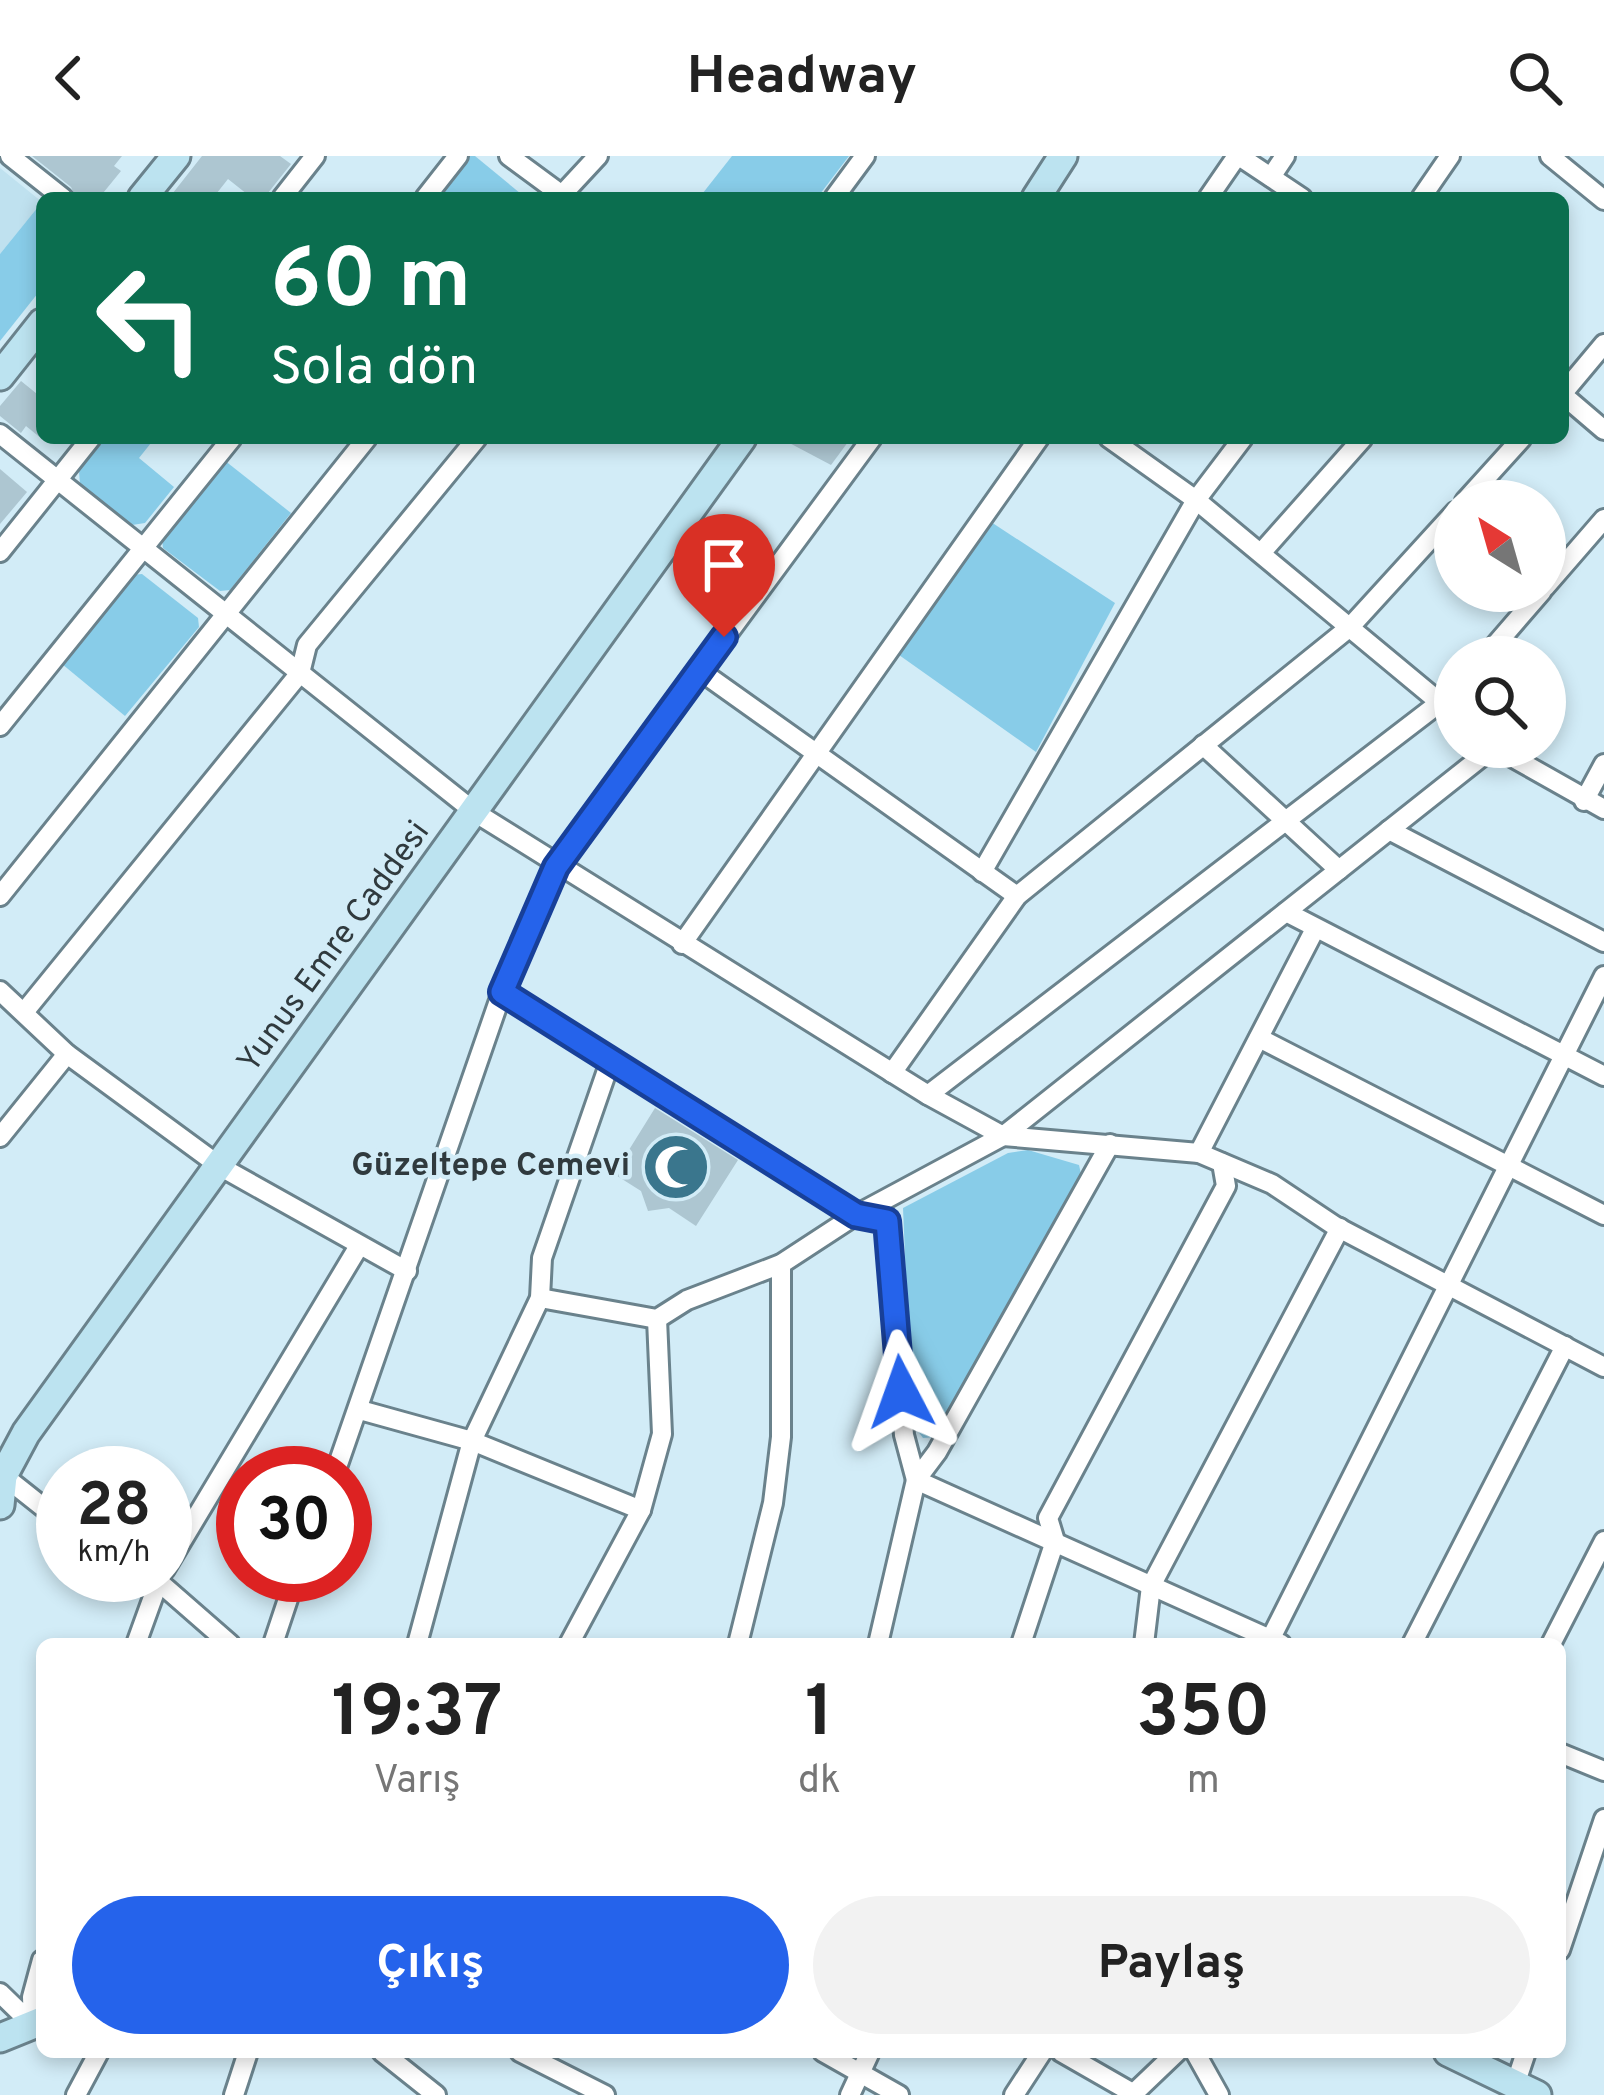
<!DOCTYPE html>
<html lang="tr">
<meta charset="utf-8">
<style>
body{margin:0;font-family:Overpass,sans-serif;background:#f2f2f2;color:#222;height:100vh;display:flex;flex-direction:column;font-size:45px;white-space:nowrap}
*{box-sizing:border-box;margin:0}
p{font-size:39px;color:#767676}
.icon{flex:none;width:66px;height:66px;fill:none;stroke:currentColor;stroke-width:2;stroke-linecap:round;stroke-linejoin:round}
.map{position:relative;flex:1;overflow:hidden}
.panel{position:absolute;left:36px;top:1482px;width:1530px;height:420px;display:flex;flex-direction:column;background:#fff;border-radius:18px;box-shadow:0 6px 18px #0003}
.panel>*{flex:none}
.top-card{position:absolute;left:36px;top:36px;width:1533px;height:252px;border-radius:18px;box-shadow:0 6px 18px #0003;background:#0b6e4f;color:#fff;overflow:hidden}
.needle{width:78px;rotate:323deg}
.fabs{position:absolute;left:1434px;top:324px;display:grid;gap:24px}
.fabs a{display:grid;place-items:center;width:132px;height:132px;border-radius:50%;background:#fff;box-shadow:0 6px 18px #0003;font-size:60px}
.speed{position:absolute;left:36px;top:1290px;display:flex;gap:24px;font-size:60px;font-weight:700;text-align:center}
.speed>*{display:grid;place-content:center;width:156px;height:156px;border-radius:50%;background:#fff;box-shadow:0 6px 18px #0003;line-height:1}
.speed small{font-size:30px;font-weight:400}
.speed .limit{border:18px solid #d22;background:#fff;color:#111}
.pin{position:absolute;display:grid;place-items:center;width:102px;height:102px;color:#fff;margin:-123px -51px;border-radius:50% 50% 50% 0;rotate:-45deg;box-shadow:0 0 12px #0007}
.pin .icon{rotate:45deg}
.me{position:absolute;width:132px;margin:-66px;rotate:356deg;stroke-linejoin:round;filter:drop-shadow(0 0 9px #0008)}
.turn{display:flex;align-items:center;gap:42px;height:252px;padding:0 36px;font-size:54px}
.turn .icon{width:156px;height:156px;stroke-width:2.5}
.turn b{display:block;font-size:84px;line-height:102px}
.eta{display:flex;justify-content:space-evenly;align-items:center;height:204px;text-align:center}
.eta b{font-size:72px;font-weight:700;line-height:84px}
.cta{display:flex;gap:24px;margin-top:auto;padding:24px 36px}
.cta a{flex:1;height:138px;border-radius:72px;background:#2563eb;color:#fff;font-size:48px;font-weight:700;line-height:138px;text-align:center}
.cta a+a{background:#f2f2f2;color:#222}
header{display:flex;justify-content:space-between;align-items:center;height:156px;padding:0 36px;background:#fff;font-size:54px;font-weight:700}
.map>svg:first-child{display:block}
</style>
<header><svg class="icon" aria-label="back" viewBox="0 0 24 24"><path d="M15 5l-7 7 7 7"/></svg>Headway<svg class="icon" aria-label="search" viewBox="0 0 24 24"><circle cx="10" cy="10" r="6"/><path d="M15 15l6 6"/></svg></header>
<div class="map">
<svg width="1604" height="1939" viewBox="0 0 1604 1939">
<rect width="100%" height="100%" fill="#d2ecf7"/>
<!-- built -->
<polygon fill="#bfe1ef" points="0,12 42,46 0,98"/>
<!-- green -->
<g fill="#88cce8">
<polygon points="468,0 475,0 526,42 435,42"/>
<polygon points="732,0 849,0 817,42 699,42"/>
<polygon points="42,46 42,132 0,185 0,98"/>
<polygon points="106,282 155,282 139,302 174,331 145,367 132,369 80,328 79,315"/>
<polygon points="224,304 291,357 230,434 220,435 163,392 162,383"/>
<polygon points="991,366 1115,447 1036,596 899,499"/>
<polygon points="142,418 198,462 199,471 125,560 62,508 132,419"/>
<polygon points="1028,994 1079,1009 1081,1018 936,1281 923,1282 912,1267 903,1052 1008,997"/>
</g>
<!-- building -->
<g fill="#adc6d1">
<polygon points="32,0 122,0 114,10 121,15 99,42 76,42 71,31"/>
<polygon points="202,0 280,0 291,8 264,42 252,42 228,23 213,42 169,42"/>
<polygon points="21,225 42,242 42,283 26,270 21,277 0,260 0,250"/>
<polygon points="780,282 851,282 831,309"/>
<polygon points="0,313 27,336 0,368"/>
<polygon points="655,952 738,1004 696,1070 669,1052 648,1055 641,1035 614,1018"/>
</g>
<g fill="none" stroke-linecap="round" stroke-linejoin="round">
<defs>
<g id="street">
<polyline points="10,0 63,42"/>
<polyline points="509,0 566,42"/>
<polyline points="1239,0 1302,42"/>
<polyline points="1550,0 1604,44"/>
<polyline points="1271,21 1285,0"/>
<polyline points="282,42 315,0"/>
<polyline points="425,42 458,0"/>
<polyline points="559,42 598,0"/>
<polyline points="834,42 865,0"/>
<polyline points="1208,42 1237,0"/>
<polyline points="1421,42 1450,0"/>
<polyline points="1563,237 1604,188"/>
<polyline points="1563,239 1604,274"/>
<polyline points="0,278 476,657 928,939 1003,980 1199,997 1272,1028 1335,1070 1604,1211"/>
<polyline points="1109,282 1196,344 1455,559"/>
<polyline points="1465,345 1522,282"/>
<polyline points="0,396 91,282"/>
<polyline points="1261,397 1363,282"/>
<polyline points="1545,431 1604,363"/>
<polyline points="1485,501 1542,435"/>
<polyline points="699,514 1017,740"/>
<polyline points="0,570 232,282"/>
<polyline points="1203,589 1339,714"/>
<polyline points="1494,591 1604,653"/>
<polyline points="1584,645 1604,608"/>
<polyline points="1389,674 1604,786"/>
<polyline points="982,716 1196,344 1243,282"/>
<polyline points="0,740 367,282"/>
<polyline points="1286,756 1604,920"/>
<polyline points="682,788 1039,282"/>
<polyline points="0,835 67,898 221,1011 407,1115"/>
<polyline points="502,836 856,1059 888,1065 904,1279 916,1324 1281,1488"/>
<polyline points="25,855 300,517 307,489 477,282"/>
<polyline points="1259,882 1604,1059"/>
<polyline points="892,917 1017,740 1350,471 1455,356"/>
<polyline points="928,939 1455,535"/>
<polyline points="0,981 67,898"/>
<polyline points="1199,997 1315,773"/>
<polyline points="540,1142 657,1163 687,1144 781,1108 856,1059 1003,980 1494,591"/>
<polyline points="360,1254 472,1285 641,1354"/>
<polyline points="0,1317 63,1367"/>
<polyline points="335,1317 502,836 556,711 872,282"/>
<polyline points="165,1413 359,1090"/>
<polyline points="151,1419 230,1488"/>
<polyline points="136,1488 161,1419"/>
<polyline points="273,1488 296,1419"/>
<polyline points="417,1488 472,1285 540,1142 542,1102 611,903"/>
<polyline points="569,1488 641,1354 662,1278 657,1163"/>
<polyline points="738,1488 773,1347 781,1281 781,1108"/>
<polyline points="878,1488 916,1324 937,1296 1110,988"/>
<polyline points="1021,1488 1055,1385 1048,1362 1226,1030 1222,1007"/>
<polyline points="1144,1488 1151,1430 1340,1072"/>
<polyline points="1268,1488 1604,820"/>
<polyline points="1412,1488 1565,1190"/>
<polyline points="1551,1488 1604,1385"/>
<polyline points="1560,1597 1604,1615"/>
<polyline points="1560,1794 1604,1663"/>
<polyline points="0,1837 33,1869 32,1841 42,1804"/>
<polyline points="382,1896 436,1939"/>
<polyline points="520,1896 605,1939"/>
<polyline points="823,1896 899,1939"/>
<polyline points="1061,1896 1136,1939"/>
<polyline points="1195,1896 1219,1939"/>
<polyline points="1515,1929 1526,1896"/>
<polyline points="76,1939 99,1896"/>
<polyline points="234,1939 248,1896"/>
<polyline points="850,1939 870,1896"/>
<polyline points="1014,1939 1042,1896"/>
<polyline points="1132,1939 1177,1896"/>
</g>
<g id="secondary">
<polyline points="142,42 176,0"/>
<polyline points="1036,42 1063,0"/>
<polyline points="0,220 42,167"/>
<polyline points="0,1349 3,1320 26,1277 742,282"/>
<polyline points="0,1882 42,1865"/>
<polyline points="1448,1896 1537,1939"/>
</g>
</defs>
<!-- street casing -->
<use href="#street" stroke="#6a828c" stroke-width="24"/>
<!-- secondary casing -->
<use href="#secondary" stroke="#6a828c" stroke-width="33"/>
<!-- street -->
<use href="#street" stroke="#fff" stroke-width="18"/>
<!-- secondary -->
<use href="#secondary" stroke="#bce3f0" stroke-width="27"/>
</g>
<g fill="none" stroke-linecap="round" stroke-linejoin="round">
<defs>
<polyline id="route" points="724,481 556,711 502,836 856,1059 887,1065 901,1236"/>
</defs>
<!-- route casing -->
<use href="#route" stroke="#184099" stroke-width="30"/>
<!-- route -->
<use href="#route" stroke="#2563eb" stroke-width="21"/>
</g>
<!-- icons -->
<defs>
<symbol id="mosque-disc" viewBox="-11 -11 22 22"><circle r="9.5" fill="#3a768d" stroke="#d2ecf7"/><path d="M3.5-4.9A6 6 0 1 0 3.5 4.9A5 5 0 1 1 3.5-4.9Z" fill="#fff"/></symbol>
</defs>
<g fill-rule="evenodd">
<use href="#mosque-disc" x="638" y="973" width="76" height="76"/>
</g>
<g text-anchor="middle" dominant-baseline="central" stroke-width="9" stroke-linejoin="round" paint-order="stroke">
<!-- street labels -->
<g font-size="33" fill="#303a3e" stroke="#d2ecf7">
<text transform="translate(335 792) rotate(-54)">Yunus Emre Caddesi</text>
</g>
<!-- poi labels -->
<g font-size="33" font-weight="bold" fill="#303a3e" stroke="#d2ecf7" text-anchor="end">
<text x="630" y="1011">Güzeltepe Cemevi</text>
</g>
</g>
</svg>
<div class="fabs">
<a><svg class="needle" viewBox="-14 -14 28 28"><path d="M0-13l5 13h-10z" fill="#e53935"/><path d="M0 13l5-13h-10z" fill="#767676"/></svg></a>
<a><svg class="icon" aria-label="search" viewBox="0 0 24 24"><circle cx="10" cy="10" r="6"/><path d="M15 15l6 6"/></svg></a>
</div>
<div class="speed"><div>28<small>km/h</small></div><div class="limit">30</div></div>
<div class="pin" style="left:724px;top:481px;background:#d93025"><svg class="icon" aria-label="arrive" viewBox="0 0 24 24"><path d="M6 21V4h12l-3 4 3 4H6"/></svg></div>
<svg class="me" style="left:901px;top:1236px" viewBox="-20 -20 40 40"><path d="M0-17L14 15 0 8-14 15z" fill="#2563eb" stroke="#fff" stroke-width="4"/></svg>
<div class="top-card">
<div class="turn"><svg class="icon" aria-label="left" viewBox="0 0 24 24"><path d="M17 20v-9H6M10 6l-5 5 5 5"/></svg><div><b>60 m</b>Sola dön</div></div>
</div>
<section class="panel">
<div class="eta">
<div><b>19:37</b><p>Varış</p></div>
<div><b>1</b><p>dk</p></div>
<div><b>350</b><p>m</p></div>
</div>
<div class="cta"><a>Çıkış</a><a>Paylaş</a></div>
</section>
</div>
